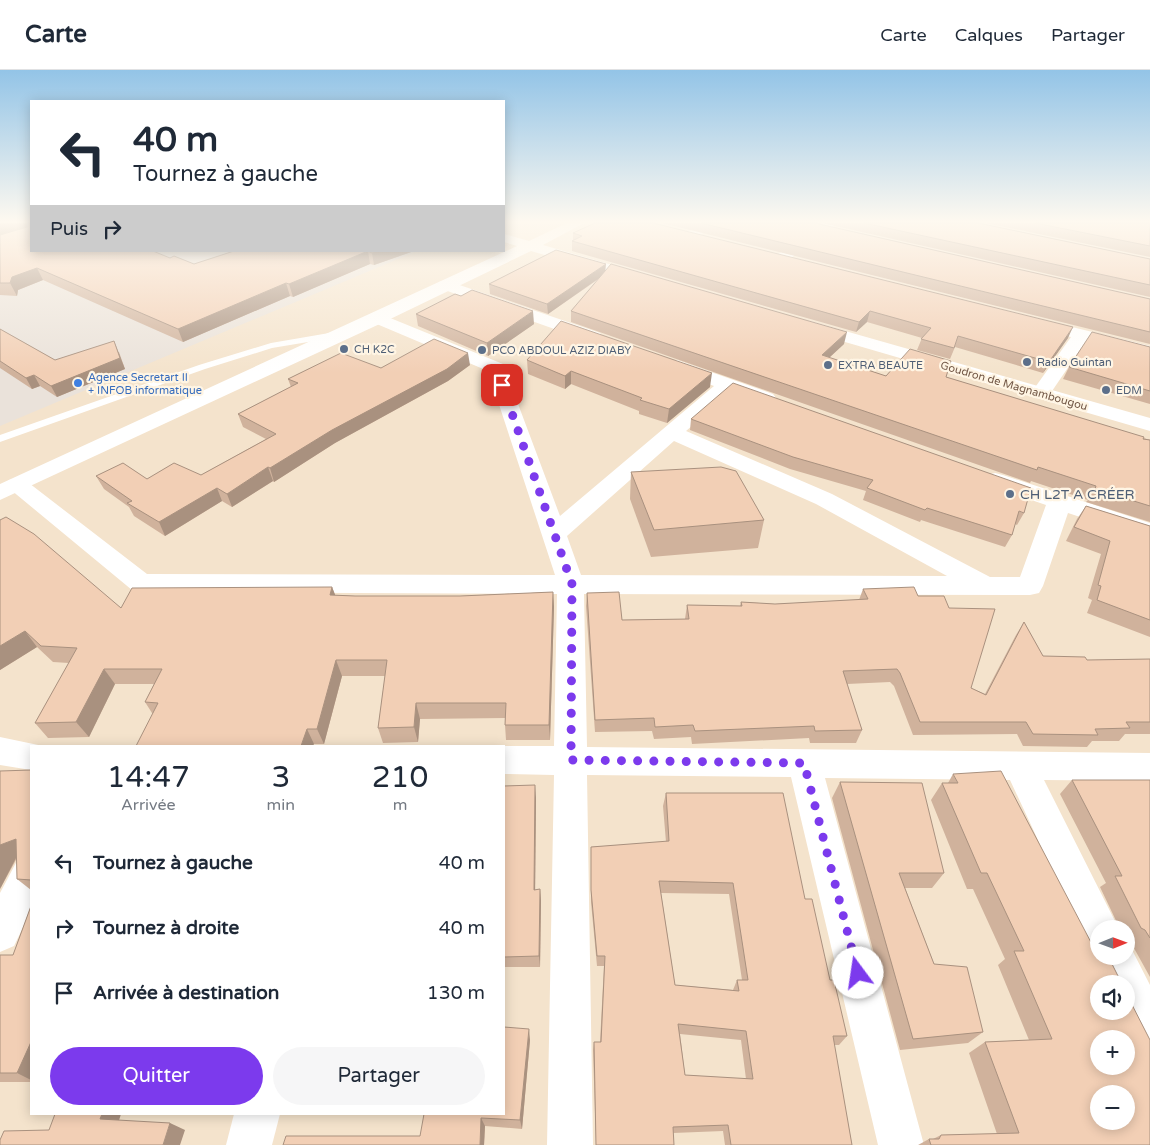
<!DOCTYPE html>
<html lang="fr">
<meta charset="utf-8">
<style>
body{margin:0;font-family:"Varela Round",sans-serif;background:#f6f6f7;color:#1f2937;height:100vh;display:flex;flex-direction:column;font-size:19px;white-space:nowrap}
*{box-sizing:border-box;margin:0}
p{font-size:16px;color:#747a83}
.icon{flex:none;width:28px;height:28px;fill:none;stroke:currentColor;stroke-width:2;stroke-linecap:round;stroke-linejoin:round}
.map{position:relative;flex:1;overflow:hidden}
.drawer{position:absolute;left:30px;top:675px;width:475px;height:370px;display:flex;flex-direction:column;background:#fff;border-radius:0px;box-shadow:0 2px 12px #0003}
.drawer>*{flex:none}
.top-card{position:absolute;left:30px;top:30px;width:475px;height:152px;border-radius:0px;box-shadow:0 2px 12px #0003;background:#fff;color:#1f2937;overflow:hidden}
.needle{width:32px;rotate:89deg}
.tools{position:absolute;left:1090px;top:850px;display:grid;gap:10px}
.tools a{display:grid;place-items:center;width:45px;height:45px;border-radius:50%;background:#fff;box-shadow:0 2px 12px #0003;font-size:25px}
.pin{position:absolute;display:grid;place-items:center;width:42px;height:42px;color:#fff;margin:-21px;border-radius:10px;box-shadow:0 2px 8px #0006}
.me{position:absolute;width:55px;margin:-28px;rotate:346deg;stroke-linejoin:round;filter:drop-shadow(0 0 4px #0008)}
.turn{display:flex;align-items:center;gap:18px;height:105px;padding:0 20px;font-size:22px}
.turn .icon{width:65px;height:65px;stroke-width:2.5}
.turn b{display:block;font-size:35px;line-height:42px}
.then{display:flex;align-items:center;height:48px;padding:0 20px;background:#0003;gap:10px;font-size:19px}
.eta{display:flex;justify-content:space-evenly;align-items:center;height:85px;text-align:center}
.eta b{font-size:30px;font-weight:600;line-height:35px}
.primary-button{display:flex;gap:10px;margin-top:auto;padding:10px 20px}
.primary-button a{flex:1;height:58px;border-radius:30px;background:#7c3aed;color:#fff;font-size:20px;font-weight:600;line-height:58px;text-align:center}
.primary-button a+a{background:#f6f6f7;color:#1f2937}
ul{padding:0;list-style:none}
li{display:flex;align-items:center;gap:15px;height:65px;padding:0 20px}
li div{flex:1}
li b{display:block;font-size:19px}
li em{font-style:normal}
header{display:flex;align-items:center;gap:30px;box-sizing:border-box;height:70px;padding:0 25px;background:#fff;border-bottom:1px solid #e0e1e3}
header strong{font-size:24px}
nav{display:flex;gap:28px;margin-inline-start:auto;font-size:18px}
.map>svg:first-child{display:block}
</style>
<header>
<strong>Carte</strong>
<nav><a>Carte</a><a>Calques</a><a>Partager</a></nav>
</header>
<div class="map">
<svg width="1150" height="1075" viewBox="0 0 1150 1075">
<rect width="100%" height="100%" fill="#fcf1de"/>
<!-- residential -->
<path fill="#f4e3cc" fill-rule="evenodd" d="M 0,153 L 31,181 L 504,181 L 504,153 L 1150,153 L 1150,1075 L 0,1075 ZM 31,676 L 504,676 L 504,1044 L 31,1044 ZM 1099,859 L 1126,859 L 1126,886 L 1099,886 ZM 1099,914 L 1126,914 L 1126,941 L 1099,941 ZM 1099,969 L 1126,969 L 1126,996 L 1099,996 ZM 1099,1024 L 1126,1024 L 1126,1051 L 1099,1051 Z"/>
<!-- industrial -->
<polygon fill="#eae2da" points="31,181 417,181 0,356 0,185"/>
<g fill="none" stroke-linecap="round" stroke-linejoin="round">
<!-- lane -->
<polygon fill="#fff" fill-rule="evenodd" points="335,262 339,265 338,267 272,278 205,299 0,372 0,365 199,295 271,273"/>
<!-- street -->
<g fill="#fff" fill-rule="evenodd">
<polygon points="702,153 719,153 695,168 685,168 683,165"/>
<polygon points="822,153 838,153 787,191 777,191 774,188 777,185"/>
<polygon points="445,210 600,263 603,267 600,271 588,271 439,218 437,215 439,212"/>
<path d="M 378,243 L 503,294 L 560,446 L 714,316 L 670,300 L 668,296 L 670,292 L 677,290 L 773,324 L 776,328 L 773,332 L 766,334 L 731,322 L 686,361 L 832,424 L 990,507 L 1020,507 L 1046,435 L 987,415 L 984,410 L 987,405 L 995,403 L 1003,405 L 1150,453 L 1150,470 L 1068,443 L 1043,516 L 1039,523 L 1030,525 L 584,524 L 587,677 L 1150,683 L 1150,711 L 1044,710 L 1119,859 L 1099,859 L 1099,886 L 1126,886 L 1126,871 L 1128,872 L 1150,915 L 1150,981 L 1135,975 L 1119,941 L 1126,941 L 1126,914 L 1106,914 L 1094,886 L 1098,877 L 1086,873 L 1010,710 L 825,708 L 924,1075 L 878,1075 L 791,707 L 587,705 L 593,1075 L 547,1075 L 554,705 L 504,704 L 503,676 L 554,676 L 557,524 L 141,522 L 132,520 L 5,415 L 9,410 L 17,408 L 25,410 L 147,504 L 555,505 L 488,301 L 372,252 L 369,248 L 372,244 ZM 674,371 L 816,434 L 947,506 L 581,505 L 567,466 Z"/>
<polygon points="1035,248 1150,276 1150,288 1086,271 1048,327 1034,327 1031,323 1071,267 1029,257 1026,253 1029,249"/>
<polygon points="0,667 43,676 31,676 31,700 0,695"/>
<polygon points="31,784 31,841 14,876 0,882 0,823 18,789"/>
<polygon points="234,1044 280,1044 272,1075 226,1075"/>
</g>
<!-- secondary -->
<g fill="#fff" fill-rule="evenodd">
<polygon points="567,153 584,153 543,175 650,206 652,209 644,214 531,181 384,252 0,430 0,414 517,176 504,172 504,164 529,171"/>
<polygon points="810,251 1150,348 1150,361 804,260 801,256 804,252"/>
</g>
</g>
<!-- wall -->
<g fill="#d0b29c" fill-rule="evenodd">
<polygon points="0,153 170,188 194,194 234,181 414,181 374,195 370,194 293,227 290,226 183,272 43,210 18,220 17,226 0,225"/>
<polygon points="662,153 978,153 1150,189 1150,227 822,153 818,154 1150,229 1150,274"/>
<polygon points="986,153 1150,153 1150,187"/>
<polygon points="573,163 1068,268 1043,303 955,277 950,289 917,280 922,268 867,252 856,262 572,181 572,171 573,171"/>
<polygon points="606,201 844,274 829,288 886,306 946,307 1150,370 1150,452 1086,432 1088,430 1031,411 1030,413 571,252 571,241 600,208 548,244 490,224 489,214"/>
<polygon points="461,226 534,254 488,286 418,256 416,244"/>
<polygon points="0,259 55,290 119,282 125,299 57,327 40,316 32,319 0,298"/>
<polygon points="1150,277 1150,334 1063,309 1069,297"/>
<polygon points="527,290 710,317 667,353 639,344 639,341 571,314 565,319 528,304"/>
<polygon points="470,295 448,311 335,373 274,412 273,411 232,437 222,431 165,466 134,446 129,437 104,419 96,406 147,409 201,405 266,369 243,357 238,344 291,317 288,309 381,298"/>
<polygon points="691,349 1024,443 1017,455 1015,454 1012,465 1005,477 921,450 920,452 863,430 866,421 790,399 690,360"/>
<polygon points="631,402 764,450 758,478 651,487 630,429"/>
<polygon points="1086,436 1150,456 1150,567 1087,543 1092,530 1088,528 1101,484 1066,471 1077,449"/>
<polygon points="0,450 121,538 332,517 335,525 355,526 460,526 553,522 554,537 550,670 506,670 505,655 505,648 420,649 418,672 383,673 378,658 385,606 342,606 324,674 314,674 152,643 145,632 154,614 115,614 89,667 48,668 35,653 69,593 53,592 37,577 0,600"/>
<polygon points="863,519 971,618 985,624 1016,565 1024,552 1043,586 1087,590 1150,589 1150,664 1125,664 1119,671 1092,671 1087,677 1023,676 1017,664 913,665 894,616 890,612 847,614 862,660 856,673 810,673 809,668 692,674 691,667 654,669 652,661 595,662 586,536 587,523 622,550 685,549 687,535 740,536 741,532 775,534 859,530"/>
<polygon points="31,700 31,820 17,809 17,788 0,819"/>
<polygon points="953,704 1150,1075 918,1075 929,1069 933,1069 941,1065 997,1064 969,983 985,972 1029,970 998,895 1005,889 973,819 967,819 931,730 942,713 948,713"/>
<polygon points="1072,710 1150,710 1150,907 1130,871 1126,870 1126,859 1120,859 1100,817 1106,813 1060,724"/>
<polygon points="840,712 944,803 932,818 905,818 934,894 983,962 968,973 900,980 832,728"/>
<polygon points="504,716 536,728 535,820 540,819 541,831 540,897 504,897"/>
<path d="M 666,723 L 805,829 L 847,966 L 839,975 L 834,975 L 852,1075 L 725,1075 L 723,1061 L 673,1063 L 674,1075 L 596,1075 L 593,980 L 594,972 L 600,972 L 604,896 L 597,896 L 591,832 L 591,777 L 666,772 L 663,736 ZM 661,823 L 729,824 L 742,910 L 737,910 L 733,920 L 675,915 ZM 680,964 L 741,970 L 746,1009 L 685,1005 Z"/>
<polygon points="31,836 31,1012 0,1012 0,885 13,885"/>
<polygon points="530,970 522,1059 485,1056 484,1075 283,1075 420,1066"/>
</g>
<!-- shaded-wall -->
<g fill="#a9917f">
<polygon points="0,153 28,153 31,158 0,166"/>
<polygon points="368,181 370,194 293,227 289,214"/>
<polygon points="377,181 414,181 374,195 372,183"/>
<polygon points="606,194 605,204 548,244 547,234"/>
<polygon points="37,198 43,210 18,220 17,226 10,213 12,207"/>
<polygon points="286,213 290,226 183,272 178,259"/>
<polygon points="533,241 534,254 488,286 487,273"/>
<polygon points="870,241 867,252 856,262 859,252"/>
<polygon points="1073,257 1068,268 1043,303 1049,292"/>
<polygon points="847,262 844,274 819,297 822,285"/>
<polygon points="114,271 125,299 57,327 51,316"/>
<polygon points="468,283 470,295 448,311 335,373 274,412 270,398 332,360"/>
<polygon points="571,301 571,314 565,319 565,306"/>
<polygon points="712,303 710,317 667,353 669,339"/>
<polygon points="34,305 40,316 32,319 26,308"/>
<polygon points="268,397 273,411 232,437 227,424"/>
<polygon points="217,418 222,431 165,466 159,452"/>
<polygon points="332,517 338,532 330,525"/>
<polygon points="553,522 554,537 550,670 549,655"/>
<polygon points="25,561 37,577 0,600 0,576"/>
<polygon points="336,590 342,606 324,674 317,659"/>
<polygon points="104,599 115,614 89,667 76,652"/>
<polygon points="416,633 420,649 418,672 414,657"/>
<polygon points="307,659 314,674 313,676 301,676"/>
<polygon points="535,715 536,728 535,831 534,820"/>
<polygon points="16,769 16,788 0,819 0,775"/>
<polygon points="540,819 541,831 540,897 539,886"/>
<polygon points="529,959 530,970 522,1059 520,1050"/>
<polygon points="31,972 31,1010 17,1003"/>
<polygon points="102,1044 121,1044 117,1057 100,1049"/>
<polygon points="481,1048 485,1056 484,1075 480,1075"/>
<polygon points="170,1053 185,1060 180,1075 163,1075"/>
</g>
<!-- building -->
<g fill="#f2cfb5" stroke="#a9917f" fill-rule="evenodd">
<polygon points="27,153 31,153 31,181 153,181 170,188 174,186 194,194 234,181 377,181 372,183 368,181 289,214 286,213 178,259 37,198 12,207 10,213 0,213 0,165 27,157"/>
<polygon points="595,153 653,153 1073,257 1049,292 958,266 954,278 921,269 931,258 870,241 859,252 572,171 582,166 573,163"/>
<polygon points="701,153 818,153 819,154 1150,229 1150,262"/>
<polygon points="864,153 978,153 1150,189 1150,215"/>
<polygon points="1035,153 1150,153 1150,176"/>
<polygon points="556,180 606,194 547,234 489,214"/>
<polygon points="611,194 847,262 822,285 886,306 910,279 951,291 946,307 1144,367 1143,369 1150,370 1150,436 1095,419 1096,416 1038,397 1037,400 571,241"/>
<polygon points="472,220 533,241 487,273 416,244 455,224 461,226"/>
<polygon points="561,251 712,303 669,339 640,330 642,328 571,301 565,306 527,290"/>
<polygon points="0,259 55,290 114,271 120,288 51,316 34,305 26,308 0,291"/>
<polygon points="1092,262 1150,277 1150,321 1069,297"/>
<polygon points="434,269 468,283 447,299 332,360 270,398 268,397 227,424 217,418 159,452 127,433 132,431 96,406 123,393 147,409 174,393 201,405 276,364 238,344 298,313 288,309 341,283 381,298"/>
<polygon points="733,313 1031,418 1024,443 1019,441 1012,465 927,438 925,440 867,418 873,410 793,387 691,349"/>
<polygon points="721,397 736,401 764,450 654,460 631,402"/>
<polygon points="1086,436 1150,456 1150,550 1097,530 1101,516 1098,515 1110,471 1074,457"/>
<polygon points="6,447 34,464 121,538 132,518 332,517 330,525 355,526 460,526 553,522 549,655 505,655 506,633 416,633 414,657 378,658 387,590 336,590 317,659 307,659 301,676 136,676 158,633 145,632 162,599 104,599 76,652 35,653 77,578 41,576 25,561 0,576 0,450"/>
<polygon points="914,517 918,526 944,526 949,538 995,539 971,618 986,625 1024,552 1043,586 1085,587 1087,590 1150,589 1150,652 1126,652 1130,658 1095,659 1098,665 1033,664 1026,652 920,652 900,603 897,599 843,601 862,660 815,661 814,656 695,661 693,655 655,657 654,648 595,650 587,523 619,522 622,550 689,549 687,535 742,536 741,532 775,534 868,529 863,519"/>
<polygon points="31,700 31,810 17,809 16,769 0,775 0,701"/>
<path d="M 1001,701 L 1094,878 L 1099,878 L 1099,886 L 1108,886 L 1122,914 L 1099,914 L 1099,941 L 1126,941 L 1126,923 L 1150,970 L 1150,1075 L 931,1075 L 929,1069 L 939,1069 L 941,1065 L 1019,1063 L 985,972 L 1052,969 L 1014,881 L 1024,881 L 987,803 L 981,803 L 942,713 L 958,713 L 953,704 ZM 1099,969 L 1126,969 L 1126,996 L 1099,996 ZM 1099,1024 L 1126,1024 L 1126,1051 L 1099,1051 Z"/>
<polygon points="1072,710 1150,710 1150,868 1145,860 1141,858 1115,806 1122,806"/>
<polygon points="840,712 922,713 944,803 899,803 934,894 967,897 983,962 913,969"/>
<polygon points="535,715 534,820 540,819 539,886 504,887 504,716"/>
<path d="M 666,723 L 783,723 L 805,829 L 812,829 L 830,910 L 834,910 L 847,966 L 833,966 L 852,1075 L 731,1075 L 728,1055 L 673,1057 L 674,1075 L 596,1075 L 594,972 L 601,972 L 605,886 L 597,886 L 591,820 L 591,777 L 669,771 ZM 659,811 L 733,813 L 748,910 L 737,910 L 739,921 L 675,915 ZM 678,954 L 746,961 L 753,1009 L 685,1005 Z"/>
<polygon points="31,836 31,972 17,1003 0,1003 0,885 13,885"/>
<polygon points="504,957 529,959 520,1050 481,1048 480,1075 283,1075 286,1066 420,1066 424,1044 504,1044"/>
<polygon points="55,1044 102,1044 100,1049 170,1053 163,1075 0,1075 0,1070 4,1061 49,1060"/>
</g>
<!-- sky -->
<linearGradient id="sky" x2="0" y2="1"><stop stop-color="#93c4e7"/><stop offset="0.5" stop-color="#fef9f0"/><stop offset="1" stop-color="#fef9f0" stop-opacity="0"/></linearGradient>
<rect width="1150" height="303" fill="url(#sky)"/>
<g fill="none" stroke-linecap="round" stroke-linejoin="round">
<!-- route -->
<polyline stroke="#7c3aed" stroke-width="9" stroke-dasharray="0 16.2" points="502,315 572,514 571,690 804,693 858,903"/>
</g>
<!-- markers -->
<g fill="#5c6f8a" stroke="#fff5e4" stroke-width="2">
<circle cx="344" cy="279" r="5"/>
<circle cx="482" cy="280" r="5"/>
<circle cx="1027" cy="292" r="5"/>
<circle cx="828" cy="295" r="5"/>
<circle cx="1106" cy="320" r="5"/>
<circle cx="1010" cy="424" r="5"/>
</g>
<circle fill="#3f7fe0" stroke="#fff5e4" stroke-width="2" cx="78" cy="313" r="5"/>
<g text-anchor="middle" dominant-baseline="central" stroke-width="4.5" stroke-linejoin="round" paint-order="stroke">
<!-- far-service labels -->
<g font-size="11" fill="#4e5e75" stroke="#fff5e4" text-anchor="start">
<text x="354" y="279">CH K2C</text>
<text x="492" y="280">PCO ABDOUL AZIZ DIABY</text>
<text x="1037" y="292">Radio Guintan</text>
<text x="838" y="295">EXTRA BEAUTE</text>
<text x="1116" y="320">EDM</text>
</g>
<!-- far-shop labels -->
<g font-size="11" fill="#366cbe" stroke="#fff5e4" text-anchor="start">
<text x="88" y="307">Agence Secretart II<tspan x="88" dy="13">+ INFOB informatique</tspan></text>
</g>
<!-- far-street labels -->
<g font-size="11" fill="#725746" stroke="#fff5e4">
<text transform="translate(1014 316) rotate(16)">Goudron de Magnambougou</text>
</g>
<!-- service labels -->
<g font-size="14" fill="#4e5e75" stroke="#fff5e4" text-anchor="start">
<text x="1020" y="424">CH L2T A CRÉER</text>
</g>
</g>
</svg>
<div class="tools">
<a><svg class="needle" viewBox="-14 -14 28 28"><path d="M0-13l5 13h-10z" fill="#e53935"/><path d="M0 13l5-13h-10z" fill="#747a83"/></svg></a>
<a><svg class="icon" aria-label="sound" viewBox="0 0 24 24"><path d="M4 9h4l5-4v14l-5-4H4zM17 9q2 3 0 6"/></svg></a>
<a>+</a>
<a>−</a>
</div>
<div class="pin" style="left:502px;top:315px;background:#d93025"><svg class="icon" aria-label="arrive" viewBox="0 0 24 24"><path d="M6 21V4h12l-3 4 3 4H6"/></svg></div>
<svg class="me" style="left:858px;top:903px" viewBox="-20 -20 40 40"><circle r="19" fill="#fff"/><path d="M0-13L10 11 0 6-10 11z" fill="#7c3aed"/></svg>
<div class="top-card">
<div class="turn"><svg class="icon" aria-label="left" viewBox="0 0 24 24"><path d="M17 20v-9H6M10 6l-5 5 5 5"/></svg><div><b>40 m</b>Tournez à gauche</div></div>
<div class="then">Puis<svg class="icon" aria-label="right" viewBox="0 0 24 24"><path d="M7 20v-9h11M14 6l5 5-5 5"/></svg></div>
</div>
<section class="drawer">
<div class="eta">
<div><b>14:47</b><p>Arrivée</p></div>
<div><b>3</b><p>min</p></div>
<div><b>210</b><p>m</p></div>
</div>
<ul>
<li><svg class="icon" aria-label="left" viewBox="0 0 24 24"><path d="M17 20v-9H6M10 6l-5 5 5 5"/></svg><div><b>Tournez à gauche</b></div><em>40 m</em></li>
<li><svg class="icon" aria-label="right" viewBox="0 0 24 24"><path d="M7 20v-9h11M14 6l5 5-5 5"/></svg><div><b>Tournez à droite</b></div><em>40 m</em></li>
<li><svg class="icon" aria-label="arrive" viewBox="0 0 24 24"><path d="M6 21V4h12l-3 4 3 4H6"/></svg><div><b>Arrivée à destination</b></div><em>130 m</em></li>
</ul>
<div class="primary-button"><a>Quitter</a><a>Partager</a></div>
</section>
</div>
